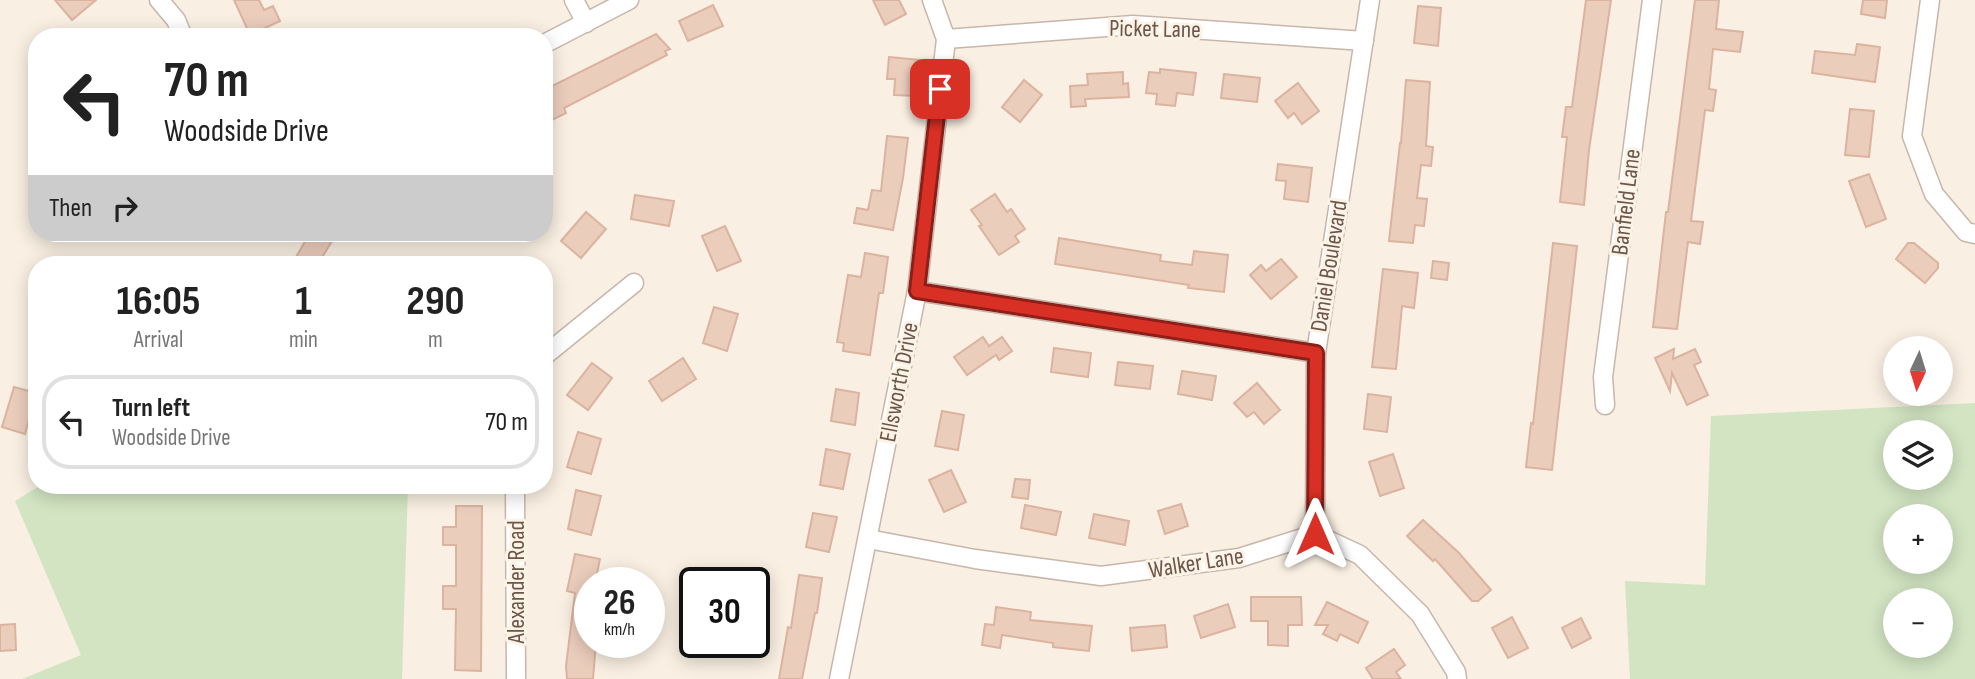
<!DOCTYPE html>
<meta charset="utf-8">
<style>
body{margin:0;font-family:"Sofia Sans Condensed",sans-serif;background:#f2f2f2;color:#222;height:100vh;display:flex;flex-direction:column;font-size:26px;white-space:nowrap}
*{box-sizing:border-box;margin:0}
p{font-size:23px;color:#767676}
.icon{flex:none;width:38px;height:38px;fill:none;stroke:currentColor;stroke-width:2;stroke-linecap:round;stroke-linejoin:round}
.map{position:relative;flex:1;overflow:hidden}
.sheet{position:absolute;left:28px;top:256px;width:525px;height:238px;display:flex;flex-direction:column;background:#fff;border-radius:28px;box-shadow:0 4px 18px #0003}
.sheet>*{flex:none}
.banner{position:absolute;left:28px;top:28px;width:525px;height:214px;border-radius:28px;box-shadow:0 4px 18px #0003;background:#fff;color:#222;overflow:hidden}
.needle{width:46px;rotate:184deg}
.buttons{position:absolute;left:1883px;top:336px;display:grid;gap:14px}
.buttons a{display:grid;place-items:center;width:70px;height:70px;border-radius:50%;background:#fff;box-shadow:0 4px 18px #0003;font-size:35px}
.speed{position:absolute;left:574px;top:567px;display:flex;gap:14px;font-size:35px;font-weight:700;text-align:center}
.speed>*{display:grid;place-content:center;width:91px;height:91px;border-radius:50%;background:#fff;box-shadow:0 4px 18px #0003;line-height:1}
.speed small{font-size:18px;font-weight:400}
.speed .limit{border:4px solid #111;border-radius:10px;background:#fff;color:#111}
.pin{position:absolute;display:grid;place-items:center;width:60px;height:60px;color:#fff;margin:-30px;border-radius:14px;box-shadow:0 4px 10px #0006}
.me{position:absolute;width:77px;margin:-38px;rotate:0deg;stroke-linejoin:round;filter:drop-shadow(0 0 5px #0008)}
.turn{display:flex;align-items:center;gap:24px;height:147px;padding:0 21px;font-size:32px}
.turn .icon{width:91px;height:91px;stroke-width:2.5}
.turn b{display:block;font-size:49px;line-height:60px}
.then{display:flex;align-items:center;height:66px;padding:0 21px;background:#0003;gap:14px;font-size:26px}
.eta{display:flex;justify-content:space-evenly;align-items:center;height:119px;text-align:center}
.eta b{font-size:42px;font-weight:700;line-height:49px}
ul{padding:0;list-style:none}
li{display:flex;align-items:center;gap:21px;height:94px;margin:0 14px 10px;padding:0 7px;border:4px solid #e0e0e0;border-radius:28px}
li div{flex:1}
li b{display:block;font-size:26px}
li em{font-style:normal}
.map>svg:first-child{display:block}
</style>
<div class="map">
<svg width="1975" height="679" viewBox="0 0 1975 679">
<rect width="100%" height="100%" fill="#f9efe2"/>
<!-- green -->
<g fill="#d2e4c2" fill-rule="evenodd">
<path d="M 1975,403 L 1975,679 L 1630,679 L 1625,581 L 1705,585 L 1711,416 ZM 1895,432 L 1941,432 L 1941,478 L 1895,478 ZM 1895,516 L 1941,516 L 1941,562 L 1895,562 ZM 1895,600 L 1941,600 L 1941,646 L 1895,646 Z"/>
<polygon points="41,485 408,485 402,679 22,679 81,655 15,501"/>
</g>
<!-- building -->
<g fill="#ebcdbc" stroke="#dbb39f" stroke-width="2">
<polygon points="55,0 96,0 72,20"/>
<polygon points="234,0 259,0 264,10 273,6 280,21 250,35"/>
<polygon points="873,0 899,0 906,14 885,25"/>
<polygon points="1586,0 1611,0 1589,150 1584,205 1560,202 1567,137 1562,137 1566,107 1572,107"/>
<polygon points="1695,0 1719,0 1716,29 1743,32 1740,52 1713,49 1709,89 1716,90 1713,111 1705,110 1691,221 1703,222 1700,244 1688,242 1677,329 1653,327 1666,212 1668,212"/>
<polygon points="1863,0 1887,0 1885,18 1861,14"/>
<polygon points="713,5 723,26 688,41 679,21"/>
<polygon points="1418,6 1441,8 1438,46 1414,43"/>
<polygon points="656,34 670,49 665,51 667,55 564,108 566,113 544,124 544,90"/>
<polygon points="1857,44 1880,47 1875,82 1812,73 1815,51 1855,55"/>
<polygon points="889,57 920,60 917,96 894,95 895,79 887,79"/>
<polygon points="1160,69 1196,73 1193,95 1177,93 1175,106 1156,104 1157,94 1146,93 1149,72 1160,73"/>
<polygon points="1123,72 1123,84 1128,83 1129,97 1085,99 1086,106 1071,107 1070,86 1088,85 1087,74"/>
<polygon points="1224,74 1260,78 1257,102 1221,98"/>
<polygon points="1024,80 1042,95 1020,122 1002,107"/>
<polygon points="1406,80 1430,82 1426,146 1433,147 1431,166 1421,165 1417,198 1427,199 1424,226 1415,225 1413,243 1389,241 1400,143 1401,143"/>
<polygon points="1298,83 1319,111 1302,124 1294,113 1288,118 1275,101"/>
<polygon points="1850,109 1874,111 1869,157 1845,155"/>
<polygon points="887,136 908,138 903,178 893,230 854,223 857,208 868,210 872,190 881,191"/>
<polygon points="1278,164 1312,168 1308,202 1284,199 1286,181 1276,180"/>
<polygon points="1869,174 1886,219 1866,227 1849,181"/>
<polygon points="995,194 1007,212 1011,209 1025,229 1015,236 1019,242 999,255 979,226 982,225 971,210"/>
<polygon points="635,195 674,201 669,226 631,219"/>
<polygon points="586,212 606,229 581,258 561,241"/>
<polygon points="725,226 741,261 717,271 702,236"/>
<polygon points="310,233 337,233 318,264 309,264 296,257"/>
<polygon points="1059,238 1161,255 1160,261 1192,265 1194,251 1228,255 1224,292 1188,288 1189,285 1055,264"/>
<polygon points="1553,243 1577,246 1552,470 1526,467 1531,423 1533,424"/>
<polygon points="1908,243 1914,243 1938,263 1938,268 1925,283 1896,259"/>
<polygon points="865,253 888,257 883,293 879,293 870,355 843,351 844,343 837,342 848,275 861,277"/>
<polygon points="1281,259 1297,277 1271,299 1250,275 1261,265 1266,271"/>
<polygon points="1433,261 1449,263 1447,280 1431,278"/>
<polygon points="1383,269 1418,273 1414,308 1402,306 1396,369 1372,367"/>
<polygon points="714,307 738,314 727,351 703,343"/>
<polygon points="983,337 989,346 1002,337 1012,351 999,360 996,355 967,375 954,357"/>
<polygon points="1054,348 1091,353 1088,377 1051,372"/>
<polygon points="1674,349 1673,359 1695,349 1701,362 1694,365 1708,395 1687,405 1672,373 1670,391 1655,358"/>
<polygon points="683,358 696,379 662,401 649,381"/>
<polygon points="1118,362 1153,366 1150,389 1115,385"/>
<polygon points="592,363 612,378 588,410 567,395"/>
<polygon points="1182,371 1216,376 1212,400 1178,394"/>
<polygon points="1257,383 1280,410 1264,424 1254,412 1247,417 1234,403"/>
<polygon points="14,387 36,393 25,434 2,427"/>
<polygon points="836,389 859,393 855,425 831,421"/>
<polygon points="1368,394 1391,397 1387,432 1364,429"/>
<polygon points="942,411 964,415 958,450 935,446"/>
<polygon points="578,432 601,439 591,474 567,467"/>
<polygon points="826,449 850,454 843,489 820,485"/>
<polygon points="1393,454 1404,488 1380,496 1369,462"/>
<polygon points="951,470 966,502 944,512 929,480"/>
<polygon points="1015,479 1030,480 1028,499 1012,497"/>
<polygon points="576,490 601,496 591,535 568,529"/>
<polygon points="1181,504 1188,526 1165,534 1158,511"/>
<polygon points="1025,505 1061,512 1056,535 1021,528"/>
<polygon points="456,506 482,506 481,671 455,670 456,609 443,609 443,586 456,586 456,545 443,545 443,527 456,527"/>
<polygon points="813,513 837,517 829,552 806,547"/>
<polygon points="1094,514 1129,521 1125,545 1089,538"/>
<polygon points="1423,520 1459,553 1491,590 1478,601 1472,601 1435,559 1433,561 1407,536"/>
<polygon points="575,554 600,559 595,583 590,583 590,642 596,642 593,679 567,679 566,666 575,593 567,591"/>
<polygon points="799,575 822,578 817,613 815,613 802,679 779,679 788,627 791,628"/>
<polygon points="1251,597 1301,597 1302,625 1288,625 1288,646 1268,645 1268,621 1251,621"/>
<polygon points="1327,602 1368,622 1358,643 1340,634 1337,641 1323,634 1328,625 1315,625"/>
<polygon points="1228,604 1235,627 1201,638 1194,616"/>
<polygon points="996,607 1031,612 1030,620 1092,626 1089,651 1053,647 1053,643 1002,635 1000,648 982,645 985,624 994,625"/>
<polygon points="1512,617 1528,648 1508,658 1492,628"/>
<polygon points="1581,618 1591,638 1572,648 1562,628"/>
<polygon points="15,624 16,650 0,651 0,625"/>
<polygon points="1165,625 1167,647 1132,651 1130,628"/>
<polygon points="1394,649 1405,665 1396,672 1401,679 1373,679 1366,668"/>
</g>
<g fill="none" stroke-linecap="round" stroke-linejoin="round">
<defs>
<g id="minor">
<polyline points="159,0 176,20 183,37"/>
<polyline points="574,0 586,23"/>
<polyline points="1930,0 1912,136 1934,194 1966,232 1975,234"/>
<polyline points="946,39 1133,25 1364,41"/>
<polyline points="544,44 629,0"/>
<polyline points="917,291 1316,353"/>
<polyline points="544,356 634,283"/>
<polyline points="1605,405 1603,377 1652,0"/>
<polyline points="515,485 516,679"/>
<polyline points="1315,534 1316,353 1370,0"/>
<polyline points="868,539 975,559 1101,576 1239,558 1315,534 1360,555 1420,614 1456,672 1457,679"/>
<polyline points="839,679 917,291 946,39 932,0"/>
</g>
</defs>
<!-- minor casing -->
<use href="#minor" stroke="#c8b6aa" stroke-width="21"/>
<!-- minor -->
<use href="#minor" stroke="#fff" stroke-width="18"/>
</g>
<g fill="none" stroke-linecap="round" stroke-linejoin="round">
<defs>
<polyline id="route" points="940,89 917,291 1316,353 1315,534"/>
</defs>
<!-- route casing -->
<use href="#route" stroke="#8d1f18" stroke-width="18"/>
<!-- route -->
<use href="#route" stroke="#d93025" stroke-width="12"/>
</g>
<g text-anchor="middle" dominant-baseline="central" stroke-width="6" stroke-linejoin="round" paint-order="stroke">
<!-- street labels -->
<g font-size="24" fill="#6d564b" stroke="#fcf3e7">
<text transform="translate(1155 29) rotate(1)">Picket Lane</text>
<text transform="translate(1626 202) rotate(-83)">Banfield Lane</text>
<text transform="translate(1329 266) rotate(-81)">Daniel Boulevard</text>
<text transform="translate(899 382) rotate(-79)">Ellsworth Drive</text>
<text transform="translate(1196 563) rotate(-9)">Walker Lane</text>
<text transform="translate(516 582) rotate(-90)">Alexander Road</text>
</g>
</g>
</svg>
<div class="buttons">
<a><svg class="needle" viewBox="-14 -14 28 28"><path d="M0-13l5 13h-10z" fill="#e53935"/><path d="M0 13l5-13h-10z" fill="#767676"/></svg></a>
<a><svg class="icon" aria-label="layers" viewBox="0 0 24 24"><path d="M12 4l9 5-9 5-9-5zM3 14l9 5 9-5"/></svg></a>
<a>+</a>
<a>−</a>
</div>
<div class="speed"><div>26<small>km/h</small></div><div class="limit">30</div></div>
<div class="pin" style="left:940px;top:89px;background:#d93025"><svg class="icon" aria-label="arrive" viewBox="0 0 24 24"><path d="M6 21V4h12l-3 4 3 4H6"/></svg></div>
<svg class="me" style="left:1315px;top:534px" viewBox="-20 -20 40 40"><path d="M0-17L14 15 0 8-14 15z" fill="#d93025" stroke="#fff" stroke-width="4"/></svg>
<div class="banner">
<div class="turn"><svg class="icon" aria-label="left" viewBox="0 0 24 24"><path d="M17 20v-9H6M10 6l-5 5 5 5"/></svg><div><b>70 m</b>Woodside Drive</div></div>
<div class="then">Then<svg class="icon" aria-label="right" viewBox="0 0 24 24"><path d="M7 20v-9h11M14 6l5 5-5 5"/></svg></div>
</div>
<section class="sheet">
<div class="eta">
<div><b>16:05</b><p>Arrival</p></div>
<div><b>1</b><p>min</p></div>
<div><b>290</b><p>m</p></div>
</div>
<ul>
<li><svg class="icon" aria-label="left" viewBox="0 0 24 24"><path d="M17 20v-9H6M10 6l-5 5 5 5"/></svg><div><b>Turn left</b><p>Woodside Drive</p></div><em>70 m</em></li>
</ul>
</section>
</div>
